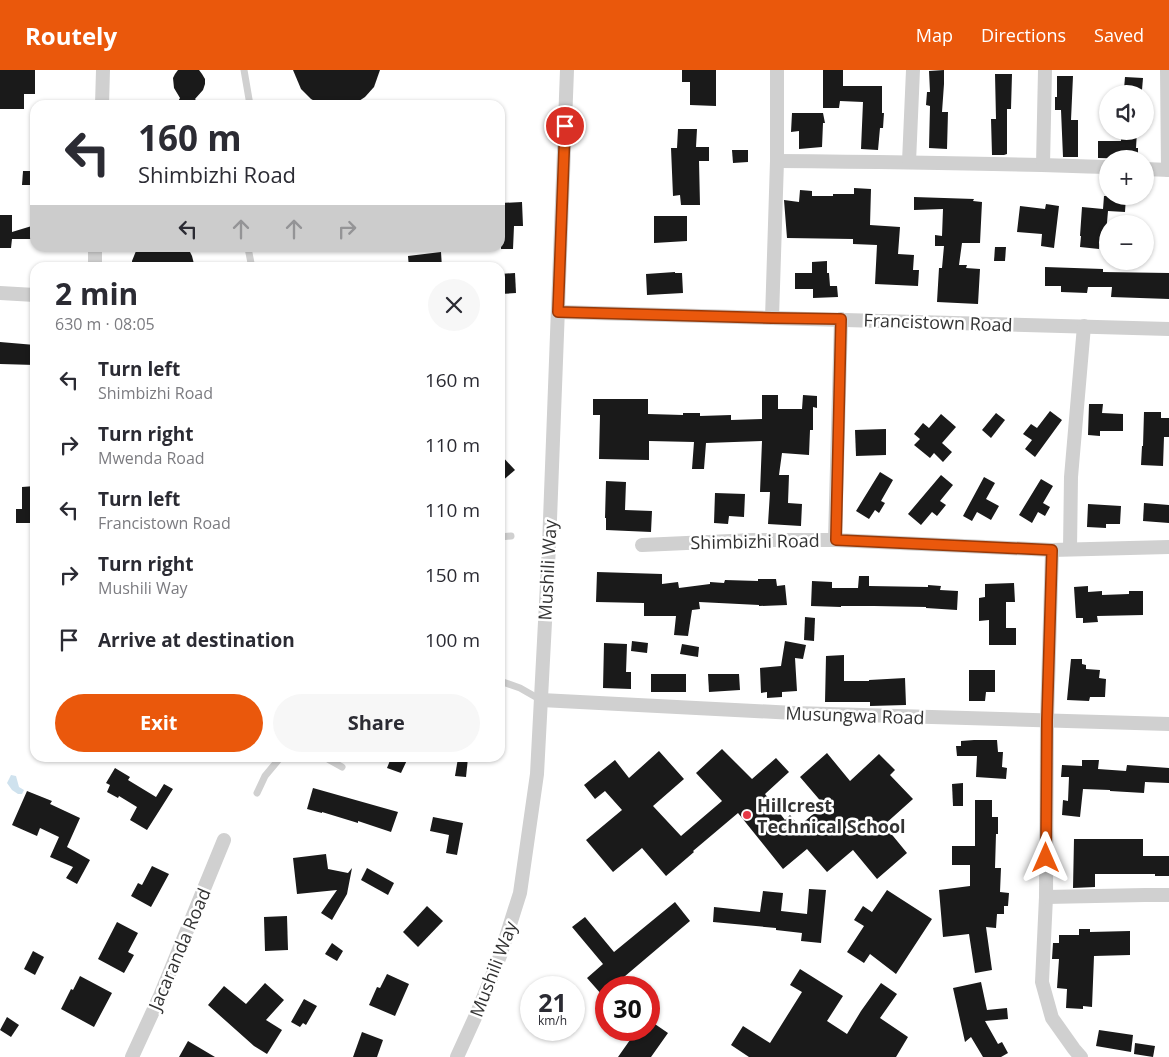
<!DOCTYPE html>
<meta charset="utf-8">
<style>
body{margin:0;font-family:"Open Sans",sans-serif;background:#f7f7f7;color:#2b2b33;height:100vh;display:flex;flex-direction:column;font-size:19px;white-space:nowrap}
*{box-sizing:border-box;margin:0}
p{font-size:16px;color:#7c7c81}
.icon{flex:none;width:28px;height:28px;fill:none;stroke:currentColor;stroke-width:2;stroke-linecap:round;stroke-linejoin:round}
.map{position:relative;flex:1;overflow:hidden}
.side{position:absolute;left:30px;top:192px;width:475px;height:500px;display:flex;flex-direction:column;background:#fff;border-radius:15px;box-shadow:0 1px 4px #0004}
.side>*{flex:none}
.banner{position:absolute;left:30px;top:30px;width:475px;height:152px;border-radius:15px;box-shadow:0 1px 4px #0004;background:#fff;color:#2b2b33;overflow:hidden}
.fabs{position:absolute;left:1099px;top:15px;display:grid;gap:10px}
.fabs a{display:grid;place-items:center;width:55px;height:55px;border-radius:50%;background:#fff;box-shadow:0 1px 4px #0004;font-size:25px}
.speed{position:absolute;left:520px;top:906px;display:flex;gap:10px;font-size:25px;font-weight:700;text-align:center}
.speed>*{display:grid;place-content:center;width:65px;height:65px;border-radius:50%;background:#fff;box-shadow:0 1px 4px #0004;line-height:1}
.speed small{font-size:12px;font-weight:400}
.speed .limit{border:8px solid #d22;background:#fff;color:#111}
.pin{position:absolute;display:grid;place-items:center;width:42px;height:42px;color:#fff;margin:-21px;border:2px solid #fff;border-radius:50%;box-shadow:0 1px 5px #0007}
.me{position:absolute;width:55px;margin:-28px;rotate:0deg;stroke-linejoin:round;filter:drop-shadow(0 0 4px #0008)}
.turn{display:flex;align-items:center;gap:18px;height:105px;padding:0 25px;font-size:22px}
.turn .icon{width:65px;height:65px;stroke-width:2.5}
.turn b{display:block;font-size:35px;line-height:42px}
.lanes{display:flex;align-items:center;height:48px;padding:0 25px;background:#0003;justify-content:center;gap:25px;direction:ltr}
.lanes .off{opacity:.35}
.round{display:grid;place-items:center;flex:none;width:52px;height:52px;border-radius:26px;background:#f7f7f7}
.headline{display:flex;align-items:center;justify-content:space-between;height:85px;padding:0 25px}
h1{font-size:30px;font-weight:700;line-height:38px}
.cta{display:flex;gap:10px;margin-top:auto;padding:10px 25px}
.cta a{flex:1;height:58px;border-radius:30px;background:#ea580c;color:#fff;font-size:20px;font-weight:700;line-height:58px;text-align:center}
.cta a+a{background:#f7f7f7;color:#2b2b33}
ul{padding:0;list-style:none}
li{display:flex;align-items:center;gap:15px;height:65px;padding:0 25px}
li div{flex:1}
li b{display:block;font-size:19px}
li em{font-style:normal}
header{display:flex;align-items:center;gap:30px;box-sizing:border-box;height:70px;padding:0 25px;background:#ea580c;color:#fff}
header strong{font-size:24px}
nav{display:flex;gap:28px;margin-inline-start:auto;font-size:18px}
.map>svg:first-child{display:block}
</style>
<header>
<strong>Routely</strong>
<nav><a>Map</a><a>Directions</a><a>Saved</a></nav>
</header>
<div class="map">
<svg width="1169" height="987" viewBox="0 0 1169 987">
<rect width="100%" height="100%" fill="#fff"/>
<!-- water -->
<polygon fill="#cfe2ee" points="11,705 16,706 19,717 24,720 22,724 18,724 12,720 7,713"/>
<!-- building -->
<g fill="#1a1a1a">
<polygon points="0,0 35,0 35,24 24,24 24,39 0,39"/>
<polygon points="178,0 199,0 202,4 205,9 205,14 203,20 195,29 200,35 176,35 180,28 174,18 173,8 175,4"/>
<polygon points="293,0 380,0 374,17 365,27 353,35 322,35 311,29 301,19"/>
<polygon points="682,0 716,0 716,36 690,35 690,12 682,12"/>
<polygon points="823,0 843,0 843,16 882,16 882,43 884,43 883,58 880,58 878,80 861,79 863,32 840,31 839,38 823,38"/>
<polygon points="944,0 944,14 942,42 948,42 947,79 929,78 930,36 926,35 927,22 930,22 929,1"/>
<polygon points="995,4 1012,4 1011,39 1007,39 1007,84 1004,85 992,85 991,49 996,49"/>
<polygon points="1057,6 1073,6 1071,50 1078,50 1078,87 1063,87 1061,40 1055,40 1055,27 1057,27"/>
<polygon points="1125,7 1143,8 1142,20 1124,19"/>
<polygon points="792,43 823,43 825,53 823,53 822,77 799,79 799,61 791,62"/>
<polygon points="678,59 697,59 696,77 709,77 709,91 699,91 700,135 681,135 680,125 673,126 671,78 677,78"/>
<polygon points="1121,61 1137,61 1136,78 1138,78 1138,89 1098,88 1098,71 1121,71"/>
<polygon points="732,80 748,80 748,92 733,93"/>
<polygon points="23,101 33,101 33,115 22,115"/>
<polygon points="854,118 871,119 870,155 900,157 898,184 914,185 913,200 919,200 918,216 875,214 877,175 853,174 853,169 787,168 784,130 799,132 800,120 812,121 812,126 833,126 833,124 854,124"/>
<polygon points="1104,126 1126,126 1125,142 1108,141 1106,164 1101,163 1099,179 1080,177 1081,166 1080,166 1082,137 1103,139"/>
<polygon points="914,127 974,129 973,131 982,132 980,173 962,173 959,195 967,195 966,198 980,199 978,234 937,232 939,198 942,198 944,176 935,176 935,165 942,166 943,139 914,140"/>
<polygon points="522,132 523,156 514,156 513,179 501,179 501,157 500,157 500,133"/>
<polygon points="1046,134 1059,136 1054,178 1041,176 1042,164 1017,162 1020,136 1045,139"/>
<polygon points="0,145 12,145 12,162 35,155 35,169 12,169 11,178 0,178"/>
<polygon points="654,146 687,146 687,171 654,173"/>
<polygon points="995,177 1006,177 1005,191 994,191"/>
<polygon points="140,178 188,178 192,186 195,198 132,198 132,191 136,181"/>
<polygon points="441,182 442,198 409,198 408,186"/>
<polygon points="827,191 827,203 829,203 830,216 837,216 838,227 813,228 813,219 795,219 795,203 812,203 812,192"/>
<polygon points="1045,197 1103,199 1103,202 1169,203 1169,229 1111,227 1112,217 1088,217 1087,223 1061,222 1061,216 1045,216"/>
<polygon points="675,202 675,203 682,203 683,223 647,225 646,204"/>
<polygon points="515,203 516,223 500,224 500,204"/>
<polygon points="0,272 35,275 35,295 0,294"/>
<polygon points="762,325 778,325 778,339 802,339 803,325 817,326 817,338 813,337 813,360 810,360 809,385 782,383 779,405 789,405 788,433 802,434 801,456 768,454 770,422 760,422 762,371 706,373 704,399 692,399 694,372 649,371 649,390 599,389 600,345 593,345 593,329 648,329 648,344 683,345 683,343 700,343 700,346 731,345 731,350 762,349"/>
<polygon points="1089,334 1103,334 1102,343 1123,344 1123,361 1100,361 1100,366 1088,365"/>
<polygon points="1050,341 1062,350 1035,387 1025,379 1032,370 1023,364 1031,354 1037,358"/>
<polygon points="1144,342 1161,342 1161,348 1169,348 1169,367 1164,367 1163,396 1141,395 1142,376 1143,376"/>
<polygon points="996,343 1005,350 991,368 982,360"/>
<polygon points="941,344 956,357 942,373 952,382 943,392 934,383 930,388 914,375 920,369 914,364 923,353 929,358"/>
<polygon points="886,359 886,385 856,386 855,360"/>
<polygon points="500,384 515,400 500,413"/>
<polygon points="880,402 893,410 881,431 885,433 879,443 875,440 869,449 856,441"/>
<polygon points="941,405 953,415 940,431 946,435 937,446 932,442 921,455 908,444"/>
<polygon points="984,407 995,413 986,429 999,436 991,450 977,442 972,451 963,446"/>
<polygon points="1041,409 1053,416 1043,433 1050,437 1045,446 1038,442 1032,453 1019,445"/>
<polygon points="606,411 626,412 625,440 652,441 651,462 606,460 606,448 605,448"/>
<polygon points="35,416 35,453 16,453 16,439 22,439 22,417"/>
<polygon points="715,423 745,424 744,447 729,446 728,454 714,453"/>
<polygon points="1144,433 1169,435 1169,453 1143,451"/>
<polygon points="1088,434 1121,436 1120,454 1106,454 1106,458 1087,457"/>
<polygon points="597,502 662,504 662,514 678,512 679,518 710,514 710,512 724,513 725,510 758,511 758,509 776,509 777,516 785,515 787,535 759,536 759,535 699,532 700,539 692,540 688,566 674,565 676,546 644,546 644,533 596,532"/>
<polygon points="859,506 869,506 869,516 928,517 928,515 941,516 940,520 958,521 957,540 926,538 926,537 874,536 841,536 841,537 811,536 812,511 832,512 832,518 858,518"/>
<polygon points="1014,513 1015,532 1006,532 1006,558 1016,558 1016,575 989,575 989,550 979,551 979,528 985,527 985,514"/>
<polygon points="1088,516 1088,522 1102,521 1102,525 1129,524 1129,521 1143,521 1143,545 1097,546 1098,552 1083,553 1083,548 1076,548 1074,517"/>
<polygon points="805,547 815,548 814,571 804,570"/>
<polygon points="632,571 648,573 647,583 631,581"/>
<polygon points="785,571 806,575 803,589 795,588 797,621 782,622 782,627 767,628 767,622 761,623 760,598 781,596"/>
<polygon points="604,573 627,574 626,602 631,602 631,619 603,618"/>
<polygon points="682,574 699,577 698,587 680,584"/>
<polygon points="844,585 844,611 869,611 869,610 905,608 906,635 870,636 870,632 825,632 826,586"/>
<polygon points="1071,589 1082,589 1082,594 1086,595 1086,599 1100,600 1099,608 1106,609 1105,627 1090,627 1089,631 1067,630"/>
<polygon points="969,600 995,600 995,622 986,622 985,631 969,631"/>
<rect x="651" y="604" width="35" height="18"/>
<polygon points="708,604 739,604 740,620 709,622"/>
<polygon points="974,670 997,670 998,682 1003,682 1002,697 1007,698 1006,709 976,707 977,686 957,686 956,676 961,676 961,671"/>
<polygon points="722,679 752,709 776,688 789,702 765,724 785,750 790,745 799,756 824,735 800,707 827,683 850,711 879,684 895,700 890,705 913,729 884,755 907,783 877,809 853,780 827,802 807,779 783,799 738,743 693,781 694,782 666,806 642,778 613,802 586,770 622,740 605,721 595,729 584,715 615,690 629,708 659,681 684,709 653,736 681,766 722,731 696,703"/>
<polygon points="391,688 408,688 401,703 387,698"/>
<polygon points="458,688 468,688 466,707 455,706"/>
<polygon points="1082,690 1099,690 1098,699 1126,701 1127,695 1169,698 1169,713 1145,712 1144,723 1110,721 1110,720 1083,719 1080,747 1062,745 1063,730 1068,731 1069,707 1061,707 1062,695 1082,696"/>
<polygon points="115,698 130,707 128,710 156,727 164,714 173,719 147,760 130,750 137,737 119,726 118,728 107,722 110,715 106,713"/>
<polygon points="963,713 963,736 953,736 952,714"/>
<polygon points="313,718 398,742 391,762 358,751 358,753 322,742 322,743 307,739"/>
<polygon points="27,721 52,731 50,734 80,748 67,777 90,790 77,814 66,808 73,797 50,787 59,767 40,758 37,766 12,755"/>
<polygon points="975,730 992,730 992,747 998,747 998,764 996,764 995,798 1001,798 1000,822 1009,823 1008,836 1004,836 1004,844 997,844 996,858 986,857 992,900 975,903 969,864 943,867 939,820 970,816 970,795 952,795 952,776 975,776"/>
<polygon points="433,747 463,753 457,785 446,783 449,765 430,761"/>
<polygon points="1074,769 1143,769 1143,786 1169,786 1169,806 1155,806 1155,804 1095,804 1095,817 1073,818"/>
<polygon points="326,784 328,799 348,803 352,798 347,824 332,850 321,843 337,820 297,824 293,788"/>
<polygon points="152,796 169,804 151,837 131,826 138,813 142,815"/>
<polygon points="367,798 394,813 388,825 361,810"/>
<polygon points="809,819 826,820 821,873 801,871 802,863 776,860 776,858 713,852 714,837 760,842 763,821 783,823 781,841 807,844"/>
<polygon points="887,820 932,849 896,904 870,884 864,893 847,882 864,856 854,850 863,836 872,842"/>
<polygon points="675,832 690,851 611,918 606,918 606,921 602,925 587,908 603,894 572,857 585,847 614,882"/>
<polygon points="427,836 443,851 418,877 403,862"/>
<polygon points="287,846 288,880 265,881 264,847"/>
<polygon points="117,852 138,863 128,882 134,885 124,903 98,889"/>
<polygon points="1079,859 1090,859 1090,862 1130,861 1130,885 1094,886 1092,937 1083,936 1083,939 1066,938 1067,919 1057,918 1059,889 1052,889 1053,873 1059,873 1059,865 1079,865"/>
<polygon points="332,873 343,881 337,891 325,884"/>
<polygon points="33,881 44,887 35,905 24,899"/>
<polygon points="800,899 843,926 827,951 847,964 861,941 881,913 897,924 880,948 908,967 896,987 749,987 731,975 743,956 770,973 802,922 790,915"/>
<polygon points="387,904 409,914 395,946 369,935 377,917 380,918"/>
<polygon points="80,906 112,923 94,957 61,939 71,919 73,920"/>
<polygon points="981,912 987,940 1007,938 1008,949 985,951 998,974 1002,972 1008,983 1001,987 983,987 971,967 965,972 953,918"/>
<polygon points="265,913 284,930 266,950 282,960 267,984 254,976 208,935 224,916 246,934"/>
<polygon points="304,929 317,936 306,955 303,953 300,957 291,952"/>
<polygon points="7,947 19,955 11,967 0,960"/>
<polygon points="649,950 668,963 651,987 618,987 637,960 649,960"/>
<polygon points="1099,960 1133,965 1131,982 1096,976"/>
<polygon points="362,962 383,970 377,987 353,987"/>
<polygon points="188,971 215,987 179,987"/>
<polygon points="1135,973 1155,976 1153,987 1134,984"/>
</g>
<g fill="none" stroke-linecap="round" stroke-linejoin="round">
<!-- lane -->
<g stroke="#d0d0d0" stroke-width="7">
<polyline points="244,0 250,35"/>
<polyline points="248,178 252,198"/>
<polyline points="500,467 511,466"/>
<polyline points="500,611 520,618 541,630"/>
<polyline points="326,688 342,697"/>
<polyline points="257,723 265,706 280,688"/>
</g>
<!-- street -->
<g stroke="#d0d0d0" stroke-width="14">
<polyline points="1167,0 1168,100"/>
<polyline points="102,35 103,0"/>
<path d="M 777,91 C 887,92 997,93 1108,97"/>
<polyline points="909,92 913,0"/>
<polyline points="1043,95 1045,0"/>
<polyline points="1145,99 1169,100"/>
<polyline points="95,198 95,178"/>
<polyline points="0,223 35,225"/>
<path d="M 558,242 C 761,248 965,253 1169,259"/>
<polyline points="772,248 777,91 777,0"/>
<polyline points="835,470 841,249"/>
<polyline points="642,475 753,470 835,470 1052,480 1169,477"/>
<polyline points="1070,479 1071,407 1084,256"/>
<polyline points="1052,480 1047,650 1046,827 1042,912 1052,948 1074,979 1081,987"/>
<polyline points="541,630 794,643 1169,654"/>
<polyline points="1046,827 1145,825 1169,825"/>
<polyline points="132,987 160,926 224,770"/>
<polyline points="457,987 477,943 500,886 520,823 537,704 549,476 567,0"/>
</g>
</g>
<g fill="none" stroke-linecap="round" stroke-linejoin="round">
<defs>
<polyline id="route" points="565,56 558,242 772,248 841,249 836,470 1052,480 1047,650 1046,788"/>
</defs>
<!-- route casing -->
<use href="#route" stroke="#983908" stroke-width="12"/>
<!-- route -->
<use href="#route" stroke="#ea580c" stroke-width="9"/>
</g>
<!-- markers -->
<circle fill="#e63946" stroke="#fff" stroke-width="2" cx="747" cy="745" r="5"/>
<g text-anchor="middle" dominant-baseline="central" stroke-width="5" stroke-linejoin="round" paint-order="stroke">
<!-- street labels -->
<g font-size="18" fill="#333" stroke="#fff">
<text transform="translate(938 252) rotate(2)">Francistown Road</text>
<text transform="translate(755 471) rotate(-1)">Shimbizhi Road</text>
<text transform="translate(547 500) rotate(-87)">Mushili Way</text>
<text transform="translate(855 645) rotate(2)">Musungwa Road</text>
<text transform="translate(179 879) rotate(-67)">Jacaranda Road</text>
<text transform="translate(493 899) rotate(-69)">Mushili Way</text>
</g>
<!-- poi labels -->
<g font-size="18" font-weight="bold" fill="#333" stroke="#fff" text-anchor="start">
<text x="757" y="735">Hillcrest<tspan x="757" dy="21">Technical School</tspan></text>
</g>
</g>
</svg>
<div class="fabs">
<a><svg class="icon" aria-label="sound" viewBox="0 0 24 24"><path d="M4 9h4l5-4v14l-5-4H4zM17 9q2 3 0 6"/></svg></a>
<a>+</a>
<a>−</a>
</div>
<div class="speed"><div>21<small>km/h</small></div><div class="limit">30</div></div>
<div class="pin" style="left:565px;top:56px;background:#d93025"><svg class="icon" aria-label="arrive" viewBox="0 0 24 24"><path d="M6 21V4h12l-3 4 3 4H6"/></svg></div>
<svg class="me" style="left:1046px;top:788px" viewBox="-20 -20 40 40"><path d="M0-17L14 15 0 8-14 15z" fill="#ea580c" stroke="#fff" stroke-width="4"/></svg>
<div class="banner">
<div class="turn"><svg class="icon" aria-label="left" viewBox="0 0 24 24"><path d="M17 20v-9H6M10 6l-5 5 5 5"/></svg><div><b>160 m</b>Shimbizhi Road</div></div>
<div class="lanes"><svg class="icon" aria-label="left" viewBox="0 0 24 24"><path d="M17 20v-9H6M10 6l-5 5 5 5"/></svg><svg class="icon off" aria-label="ahead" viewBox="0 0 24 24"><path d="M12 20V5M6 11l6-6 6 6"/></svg><svg class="icon off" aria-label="ahead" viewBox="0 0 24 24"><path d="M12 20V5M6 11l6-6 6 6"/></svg><svg class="icon off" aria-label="right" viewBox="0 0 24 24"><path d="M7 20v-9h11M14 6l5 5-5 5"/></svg></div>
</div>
<section class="side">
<div class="headline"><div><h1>2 min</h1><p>630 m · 08:05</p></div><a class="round"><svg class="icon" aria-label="close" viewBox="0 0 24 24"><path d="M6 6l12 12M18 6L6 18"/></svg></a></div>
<ul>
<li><svg class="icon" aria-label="left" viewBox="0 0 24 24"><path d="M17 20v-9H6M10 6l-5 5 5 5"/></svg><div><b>Turn left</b><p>Shimbizhi Road</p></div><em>160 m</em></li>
<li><svg class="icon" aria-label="right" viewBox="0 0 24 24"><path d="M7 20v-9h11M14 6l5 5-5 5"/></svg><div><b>Turn right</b><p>Mwenda Road</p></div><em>110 m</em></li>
<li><svg class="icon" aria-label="left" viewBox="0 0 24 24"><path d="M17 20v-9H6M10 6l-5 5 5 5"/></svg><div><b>Turn left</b><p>Francistown Road</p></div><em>110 m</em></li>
<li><svg class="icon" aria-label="right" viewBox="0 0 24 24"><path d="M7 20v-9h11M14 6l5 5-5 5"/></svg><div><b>Turn right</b><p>Mushili Way</p></div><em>150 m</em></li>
<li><svg class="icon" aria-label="arrive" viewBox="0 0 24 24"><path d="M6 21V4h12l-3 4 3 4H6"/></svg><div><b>Arrive at destination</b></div><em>100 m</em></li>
</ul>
<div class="cta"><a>Exit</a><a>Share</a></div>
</section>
</div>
